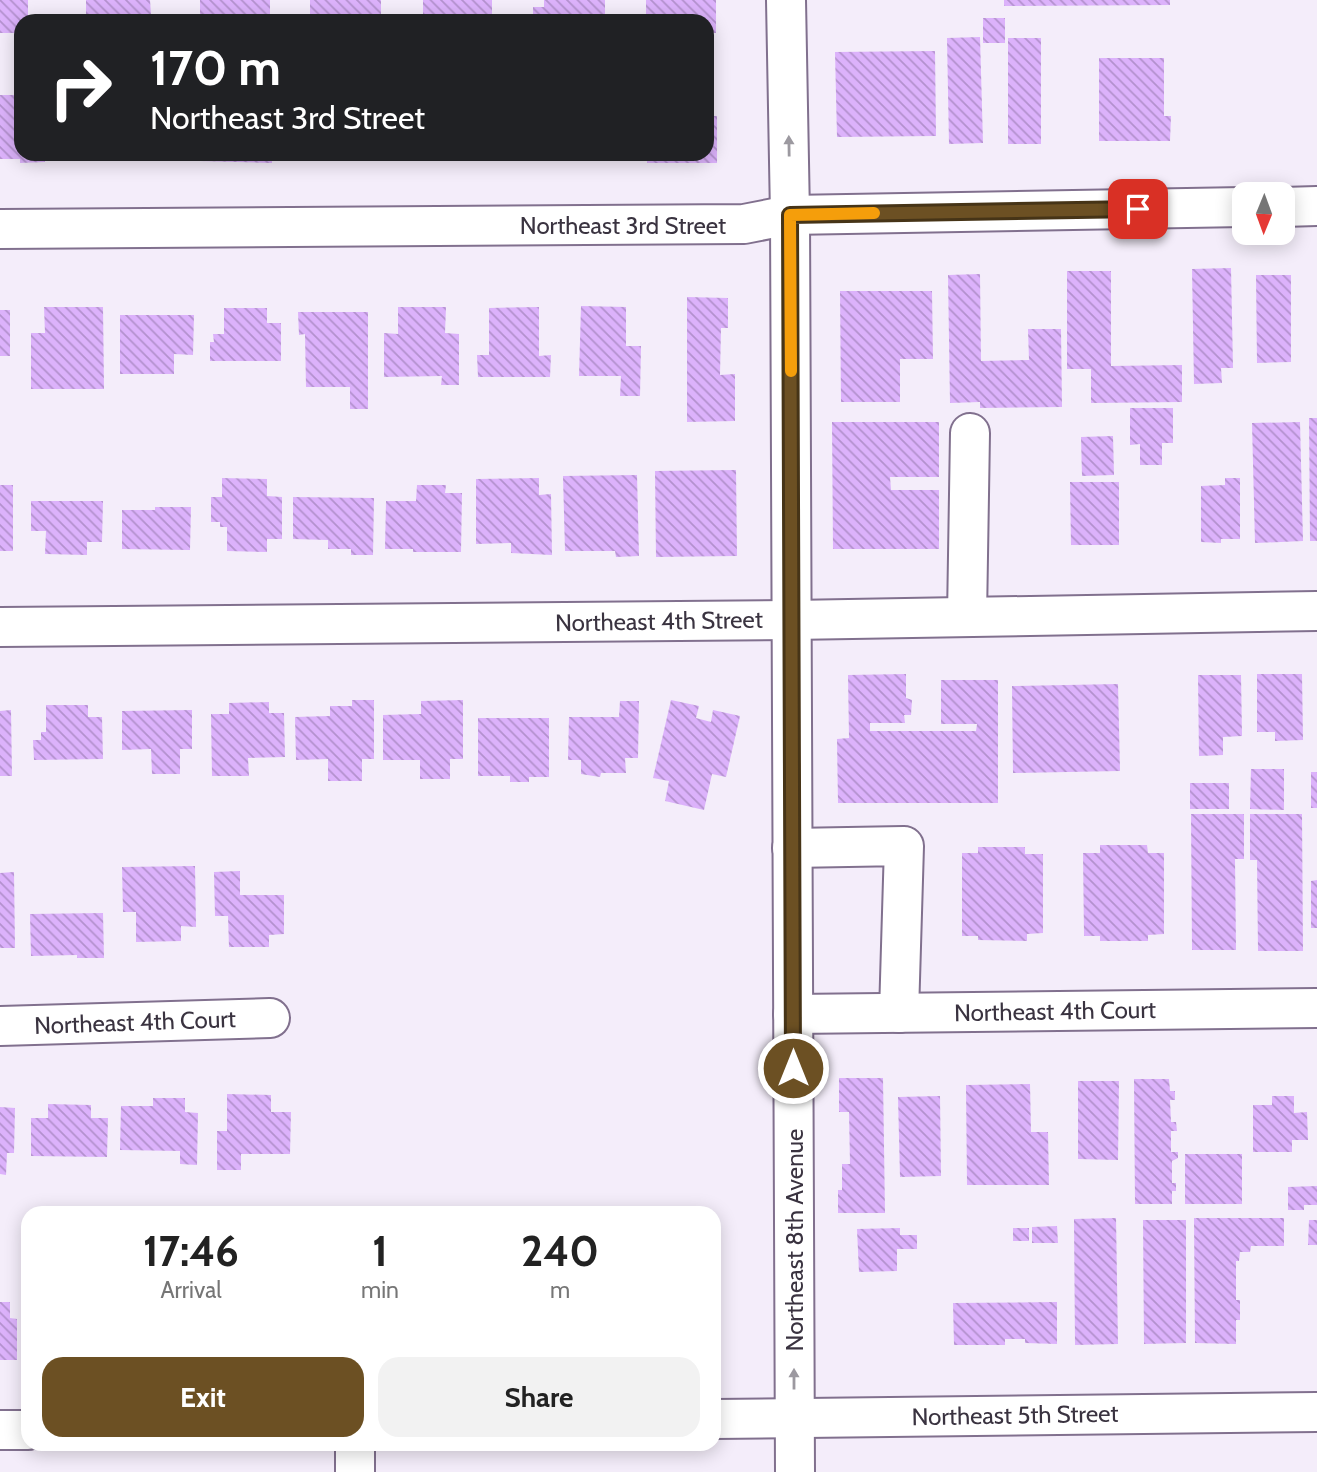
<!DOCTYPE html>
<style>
body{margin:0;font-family:Cabin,sans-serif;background:#f2f2f2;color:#222;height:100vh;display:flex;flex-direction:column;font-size:26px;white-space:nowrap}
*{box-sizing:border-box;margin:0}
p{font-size:23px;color:#767676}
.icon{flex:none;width:38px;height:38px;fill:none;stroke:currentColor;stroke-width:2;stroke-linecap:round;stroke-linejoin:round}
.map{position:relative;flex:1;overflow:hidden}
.drawer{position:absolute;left:21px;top:1206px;width:700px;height:245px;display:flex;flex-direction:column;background:#fff;border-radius:21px;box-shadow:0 4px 18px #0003}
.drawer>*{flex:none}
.top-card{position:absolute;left:14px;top:14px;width:700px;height:147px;border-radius:21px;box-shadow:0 4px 18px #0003;background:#202124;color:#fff;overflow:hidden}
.needle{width:46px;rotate:181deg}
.buttons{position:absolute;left:1232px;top:182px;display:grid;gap:14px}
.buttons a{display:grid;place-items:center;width:63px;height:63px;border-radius:14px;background:#fff;box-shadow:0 4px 18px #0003;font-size:35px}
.pin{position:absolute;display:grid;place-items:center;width:60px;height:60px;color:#fff;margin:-30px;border-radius:14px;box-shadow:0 4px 10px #0006}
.me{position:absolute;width:77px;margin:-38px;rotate:0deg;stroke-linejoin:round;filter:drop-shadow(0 0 5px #0008)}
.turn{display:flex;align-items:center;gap:24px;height:147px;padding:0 21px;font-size:32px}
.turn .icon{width:91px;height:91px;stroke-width:2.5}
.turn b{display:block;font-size:49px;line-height:60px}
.eta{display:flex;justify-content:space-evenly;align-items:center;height:119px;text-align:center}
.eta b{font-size:42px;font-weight:700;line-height:49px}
.cta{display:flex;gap:14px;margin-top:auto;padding:14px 21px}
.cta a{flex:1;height:80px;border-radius:21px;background:#6c5023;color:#fff;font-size:28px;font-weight:700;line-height:80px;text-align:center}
.cta a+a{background:#f2f2f2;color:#222}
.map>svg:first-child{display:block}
</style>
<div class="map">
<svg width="1317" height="1472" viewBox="0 0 1317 1472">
<defs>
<pattern id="building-back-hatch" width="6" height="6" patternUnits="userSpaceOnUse" patternTransform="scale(1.75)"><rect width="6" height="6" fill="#dcb2fb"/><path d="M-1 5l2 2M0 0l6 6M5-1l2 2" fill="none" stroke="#b391cd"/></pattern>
</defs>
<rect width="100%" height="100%" fill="#f4edfa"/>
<!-- building -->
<g fill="url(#building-back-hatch)">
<polygon points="0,0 28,0 28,21 21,21 21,33 0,33"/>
<polygon points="86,0 150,0 151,15 158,15 158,21 86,21"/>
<rect x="200" y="0" width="70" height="19"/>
<rect x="310" y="0" width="71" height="21"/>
<polygon points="423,0 492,0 492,21 423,18"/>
<polygon points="544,0 605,0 605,21 533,21 533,7 544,7"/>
<polygon points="646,0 716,0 716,33 707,33 707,21 646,21"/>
<polygon points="1004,0 1170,0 1170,5 1004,6"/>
<rect x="983" y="18" width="22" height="25"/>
<polygon points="980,37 983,143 949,144 947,38"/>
<rect x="1008" y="38" width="33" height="106"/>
<polygon points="935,51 936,136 837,137 835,52"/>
<polygon points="1099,58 1164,58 1164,116 1171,116 1170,141 1099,141"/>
<polygon points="0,95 21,95 21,154 44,154 45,162 20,163 20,159 0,159"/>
<polygon points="707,116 717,116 717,163 647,163 647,154 707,154"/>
<rect x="99" y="154" width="43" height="4"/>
<polygon points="200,154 272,154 272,163 200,161"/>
<rect x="426" y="154" width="70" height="6"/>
<rect x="549" y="154" width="41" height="4"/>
<polygon points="1231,268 1233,368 1221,368 1222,383 1194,384 1192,269"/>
<polygon points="1067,271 1111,271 1111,366 1182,365 1182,402 1091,403 1091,369 1067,369"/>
<polygon points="980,274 981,361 1029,360 1028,329 1061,329 1062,407 980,408 980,402 950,403 948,275"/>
<polygon points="1256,275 1291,275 1291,362 1257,363"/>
<polygon points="840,291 932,291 933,359 900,359 900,402 841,402"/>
<polygon points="687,297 728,298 728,328 721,328 720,375 735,374 735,421 687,422"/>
<polygon points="581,306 626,307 626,346 641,346 640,396 620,396 621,376 579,376"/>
<polygon points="44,307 103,307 104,389 31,389 31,333 45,333"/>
<polygon points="398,307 446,307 445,333 459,334 459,385 441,385 442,376 384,377 384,333 398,334"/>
<polygon points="539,307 539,356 551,355 550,377 478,377 477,355 489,355 489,308"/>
<polygon points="224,308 267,308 267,323 281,323 281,361 210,361 210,342 214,342 213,334 224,334"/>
<rect x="0" y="310" width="10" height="46"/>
<polygon points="298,312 368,312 368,409 350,409 350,387 306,387 305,334 299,335"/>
<polygon points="120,315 194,315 193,355 174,354 174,374 120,374"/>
<polygon points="1130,408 1173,408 1173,443 1162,443 1162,465 1140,465 1140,444 1130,445"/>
<polygon points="1309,418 1317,418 1317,541 1310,541"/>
<polygon points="832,422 939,422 939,477 890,477 891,490 939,490 939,549 833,549"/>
<polygon points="1300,422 1303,541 1255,543 1252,423"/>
<polygon points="1113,436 1114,475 1082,476 1081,437"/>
<polygon points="736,470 737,556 656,557 655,471"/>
<polygon points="637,475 639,556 616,557 615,551 565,551 563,476"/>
<polygon points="222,478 267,479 267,496 282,497 282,539 267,539 267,552 227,551 227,527 220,527 220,522 211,522 211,497 222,497"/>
<polygon points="539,478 539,495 551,494 552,555 511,553 511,543 476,544 476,479"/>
<polygon points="1225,478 1240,478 1240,539 1221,539 1221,543 1201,542 1201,486 1225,485"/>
<polygon points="1070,482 1119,482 1119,545 1071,545"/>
<rect x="0" y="485" width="13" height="66"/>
<polygon points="417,485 446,485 445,493 462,493 461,552 413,552 413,549 385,549 386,501 416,501"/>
<polygon points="293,497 374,498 373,555 351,555 351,549 328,549 328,540 293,539"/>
<polygon points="31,501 103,501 102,542 87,542 87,555 45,554 46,531 31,531"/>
<polygon points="155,507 191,507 190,550 122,549 122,510 155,510"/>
<polygon points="906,674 906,698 912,700 911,715 904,715 905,723 870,723 870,731 976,731 977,724 941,724 941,680 998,680 998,803 838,803 837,739 849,738 848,675"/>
<polygon points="1257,674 1302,674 1303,740 1275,741 1275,732 1257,732"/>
<polygon points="1198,675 1241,675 1242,736 1223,737 1223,755 1199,756"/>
<polygon points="1118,684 1120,771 1013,773 1012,686"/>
<polygon points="352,700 374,700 374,759 362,759 362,781 328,781 328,759 296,760 295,717 330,716 330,706 352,706"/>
<polygon points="463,700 463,759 450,759 450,779 420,779 420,760 383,760 383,715 421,714 421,701"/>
<polygon points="671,700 699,706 696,718 711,722 713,710 740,716 726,777 712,774 704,810 665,801 669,781 653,778"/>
<polygon points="620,701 639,701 638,758 625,758 626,773 601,773 600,777 581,774 581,760 568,760 569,717 619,717"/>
<polygon points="269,702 269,713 284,713 285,757 248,758 249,776 212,776 211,714 229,714 229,703"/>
<polygon points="46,705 88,705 88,717 102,717 103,759 34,760 33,740 41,740 41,732 46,732"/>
<polygon points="11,710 12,776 0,776 0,711"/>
<polygon points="192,710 192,749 180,749 180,774 152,774 151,749 122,750 122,711"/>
<polygon points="478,718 549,718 549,777 529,777 529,782 510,782 510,776 478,776"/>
<polygon points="1251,769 1284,769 1284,810 1250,809"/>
<rect x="1311" y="772" width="6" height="36"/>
<rect x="1190" y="783" width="39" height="26"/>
<polygon points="1191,814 1244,814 1244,859 1235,859 1236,950 1192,950"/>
<polygon points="1250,814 1302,814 1303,951 1258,951 1257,860 1250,860"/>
<polygon points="1100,845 1147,845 1148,853 1164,853 1164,934 1148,935 1148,941 1100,941 1100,936 1084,936 1083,853 1100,853"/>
<polygon points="978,847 1025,847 1025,854 1043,854 1043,933 1027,934 1027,941 978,940 978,936 962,936 962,853 978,853"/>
<polygon points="195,866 196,927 181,926 181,941 136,942 136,912 123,912 122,867"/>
<polygon points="240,871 240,895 284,895 284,934 269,935 269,947 229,947 228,916 215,916 214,872"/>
<polygon points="14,872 15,948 0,948 0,873"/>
<polygon points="1317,880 1317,928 1311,928 1311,881"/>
<polygon points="103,913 104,958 77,958 77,955 31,956 30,914"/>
<polygon points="839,1078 883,1078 885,1213 838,1213 838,1190 842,1190 842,1164 850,1164 849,1112 839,1112"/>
<polygon points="1134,1079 1169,1079 1170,1091 1175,1091 1175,1100 1170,1100 1171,1122 1176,1122 1177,1131 1171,1131 1171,1152 1178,1152 1178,1158 1172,1161 1172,1183 1176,1183 1176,1191 1172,1191 1172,1204 1135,1204"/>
<polygon points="1078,1081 1119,1081 1118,1160 1078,1159"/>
<polygon points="1030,1084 1031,1132 1048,1132 1049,1185 967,1185 966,1085"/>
<polygon points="227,1094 271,1095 271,1112 291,1112 290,1154 241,1154 241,1170 217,1170 217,1131 227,1131"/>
<polygon points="940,1096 941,1176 900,1177 898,1097"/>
<polygon points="1272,1096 1294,1096 1294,1113 1307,1112 1308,1140 1292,1140 1292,1152 1253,1152 1253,1105 1272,1105"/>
<polygon points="153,1098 185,1098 185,1112 198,1113 197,1165 180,1164 180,1151 120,1150 121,1106 153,1106"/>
<polygon points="48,1104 91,1105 91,1118 108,1118 107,1157 31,1156 31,1118 48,1118"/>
<polygon points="0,1107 15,1108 14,1153 7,1153 6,1175 0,1174"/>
<rect x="1185" y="1154" width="57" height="50"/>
<polygon points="1317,1186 1317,1205 1304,1205 1304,1210 1288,1210 1288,1187"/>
<polygon points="1116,1218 1118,1344 1075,1345 1074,1219"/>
<polygon points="1194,1218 1284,1218 1284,1246 1251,1246 1250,1252 1240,1252 1239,1261 1236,1261 1236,1300 1240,1300 1240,1320 1236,1320 1236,1344 1195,1343"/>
<polygon points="1143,1220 1186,1220 1186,1343 1144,1344"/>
<polygon points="1309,1220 1317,1220 1317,1245 1308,1245"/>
<polygon points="1057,1226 1058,1243 1032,1243 1032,1227"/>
<polygon points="900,1228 900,1235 917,1235 917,1249 897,1249 897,1271 859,1272 857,1229"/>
<rect x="1013" y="1228" width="16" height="13"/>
<polygon points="0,1302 10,1302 10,1318 17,1319 17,1360 0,1360"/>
<polygon points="1057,1302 1057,1344 1025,1343 1025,1339 1005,1339 1005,1345 954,1345 953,1303"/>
</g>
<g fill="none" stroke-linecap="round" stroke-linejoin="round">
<defs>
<g id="minor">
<polyline points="786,0 790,215 795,1472"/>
<polyline points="1283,207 1317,206"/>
<polyline points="0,229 744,224 790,215 1244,207"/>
<polyline points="967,617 970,433"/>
<polyline points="0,627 792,620 1317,611"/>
<polyline points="792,848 904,846 899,1013"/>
<polyline points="793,1014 1317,1008"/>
<polyline points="0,1026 270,1018"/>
<polyline points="714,1419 1317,1412"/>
<polyline points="0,1430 28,1430"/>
<polyline points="355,1472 355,1444"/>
</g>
</defs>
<!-- minor casing -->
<use href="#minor" stroke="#81708e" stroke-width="42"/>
<!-- minor -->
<use href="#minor" stroke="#fff" stroke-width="38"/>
</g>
<!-- one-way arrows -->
<defs><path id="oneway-solid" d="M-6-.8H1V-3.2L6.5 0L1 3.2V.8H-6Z" transform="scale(1.75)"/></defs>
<g fill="#9c99a0">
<use href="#oneway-solid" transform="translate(789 146) rotate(-91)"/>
<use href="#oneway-solid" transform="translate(794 1379) rotate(-90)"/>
</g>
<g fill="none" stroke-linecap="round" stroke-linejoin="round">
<defs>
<polyline id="route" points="793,1068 790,215 1138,209"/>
</defs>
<!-- route casing -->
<use href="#route" stroke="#463417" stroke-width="18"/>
<!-- route -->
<use href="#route" stroke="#6c5023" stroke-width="12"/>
<!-- slow -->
<polyline stroke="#f59e0b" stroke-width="12" points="791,371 790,215 874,213"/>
</g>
<g text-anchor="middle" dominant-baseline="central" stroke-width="5" stroke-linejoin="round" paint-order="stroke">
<!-- street labels -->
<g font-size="24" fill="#3a3340" stroke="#fff">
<text x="623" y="225">Northeast 3rd Street</text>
<text transform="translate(659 621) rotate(-1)">Northeast 4th Street</text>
<text transform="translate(1055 1011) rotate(-1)">Northeast 4th Court</text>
<text transform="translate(135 1022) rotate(-2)">Northeast 4th Court</text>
<text transform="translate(794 1240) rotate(-90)">Northeast 8th Avenue</text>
<text transform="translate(1015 1415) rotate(-1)">Northeast 5th Street</text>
</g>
</g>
</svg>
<div class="buttons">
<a><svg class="needle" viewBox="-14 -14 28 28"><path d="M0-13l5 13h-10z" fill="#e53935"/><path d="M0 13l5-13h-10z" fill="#767676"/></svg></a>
</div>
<div class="pin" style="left:1138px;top:209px;background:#d93025"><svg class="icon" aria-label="arrive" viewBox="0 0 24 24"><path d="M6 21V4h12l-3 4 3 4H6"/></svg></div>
<svg class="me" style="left:793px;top:1068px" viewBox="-20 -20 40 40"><circle r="17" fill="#6c5023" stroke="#fff" stroke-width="3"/><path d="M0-11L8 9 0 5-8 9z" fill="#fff"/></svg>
<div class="top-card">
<div class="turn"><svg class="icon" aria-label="right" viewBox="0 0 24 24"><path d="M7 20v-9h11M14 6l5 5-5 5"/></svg><div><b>170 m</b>Northeast 3rd Street</div></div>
</div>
<section class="drawer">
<div class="eta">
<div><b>17:46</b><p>Arrival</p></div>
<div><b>1</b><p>min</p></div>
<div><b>240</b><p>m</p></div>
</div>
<div class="cta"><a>Exit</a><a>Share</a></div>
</section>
</div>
